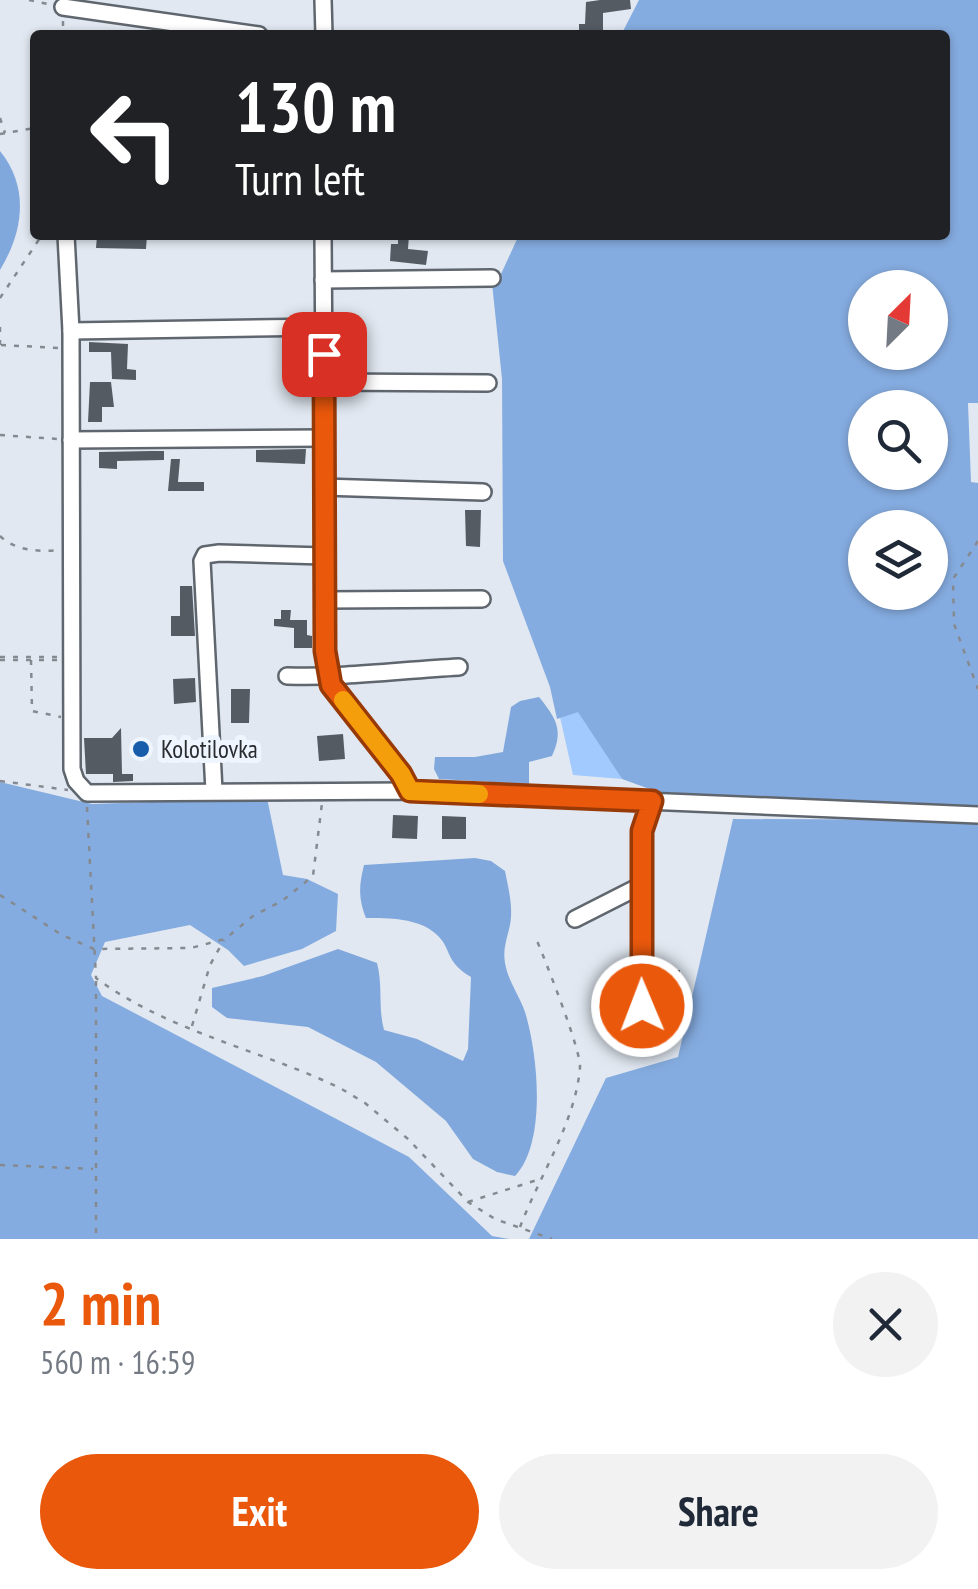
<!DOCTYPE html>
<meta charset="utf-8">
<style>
body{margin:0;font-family:"PT Sans Narrow",sans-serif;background:#f2f2f3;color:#1f2937;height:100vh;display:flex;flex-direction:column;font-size:38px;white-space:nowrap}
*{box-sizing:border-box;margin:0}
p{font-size:32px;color:#747a83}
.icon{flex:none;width:55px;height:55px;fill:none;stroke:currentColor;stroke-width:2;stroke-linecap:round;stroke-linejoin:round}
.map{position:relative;height:1239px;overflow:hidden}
.details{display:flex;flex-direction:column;background:#fff;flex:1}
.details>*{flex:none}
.hud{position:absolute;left:30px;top:30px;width:920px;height:210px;border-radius:10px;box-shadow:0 2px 8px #0004;background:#202124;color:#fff;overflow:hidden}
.needle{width:65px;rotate:24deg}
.buttons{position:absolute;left:848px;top:270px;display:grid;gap:20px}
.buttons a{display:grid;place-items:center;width:100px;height:100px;border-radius:50%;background:#fff;box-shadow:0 2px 8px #0004;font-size:50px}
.pin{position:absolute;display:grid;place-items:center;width:85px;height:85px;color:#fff;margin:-42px;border-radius:20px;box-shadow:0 5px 15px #0006}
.me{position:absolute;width:110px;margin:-55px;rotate:359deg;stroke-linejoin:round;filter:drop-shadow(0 0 8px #0008)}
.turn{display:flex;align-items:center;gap:35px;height:210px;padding:0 40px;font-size:45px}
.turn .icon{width:130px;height:130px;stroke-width:2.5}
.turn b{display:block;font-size:70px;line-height:85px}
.round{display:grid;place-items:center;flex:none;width:105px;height:105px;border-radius:52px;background:#f2f2f3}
.overview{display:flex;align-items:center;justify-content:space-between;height:170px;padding:0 40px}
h1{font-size:60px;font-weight:700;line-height:75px;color:#ea580c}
.button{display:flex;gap:20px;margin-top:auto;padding:20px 40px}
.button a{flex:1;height:115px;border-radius:60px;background:#ea580c;color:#fff;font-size:40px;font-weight:700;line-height:115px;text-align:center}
.button a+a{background:#f2f2f3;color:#1f2937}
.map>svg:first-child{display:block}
</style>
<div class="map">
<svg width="978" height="1239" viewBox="0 0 978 1239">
<rect width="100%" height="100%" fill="#e1e8f1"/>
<!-- green -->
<polygon fill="#a2caff" points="578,711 622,779 573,775 560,717"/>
<!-- forest -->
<g fill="#85ace0" fill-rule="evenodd">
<path d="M 639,0 L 978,0 L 978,403 L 968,403 L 971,482 L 978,483 L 978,809 L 658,792 L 622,779 L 578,712 L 557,719 L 550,687 L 503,561 L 502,379 L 492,283 L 501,274 L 519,235 L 945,235 L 945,35 L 621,35 ZM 865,288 L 930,288 L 930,352 L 865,352 ZM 865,408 L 930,408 L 930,472 L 865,472 ZM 865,528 L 930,528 L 930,592 L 865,592 Z"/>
<polygon points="0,782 92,804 267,798 283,875 307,879 338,894 336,931 302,949 244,966 228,950 190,925 105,942 91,975 102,996 409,1157 492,1236 509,1239 0,1239"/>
<polygon points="733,819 978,820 978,1239 529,1239 606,1078 678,1057"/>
</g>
<!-- water -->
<g fill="#81a8dc">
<path d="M 0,151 C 30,188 23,232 0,270 Z"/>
<path d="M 539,697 C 556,718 564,730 552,756 L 529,762 L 529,784 L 439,779 L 434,769 L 435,757 L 475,757 L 503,752 L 511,707 L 520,701 Z"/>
<path d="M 475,858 L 491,861 L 505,871 C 508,886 512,902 511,917 C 510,933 502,945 505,963 C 508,981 519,995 525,1012 C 538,1054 547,1143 515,1176 L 497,1172 L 473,1159 L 446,1121 L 376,1062 L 308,1027 L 227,1018 L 212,1007 L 212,988 L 263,976 L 338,949 L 377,963 C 383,986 378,1008 384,1030 L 417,1039 L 463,1061 L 468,1049 L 471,977 C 443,960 453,949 436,934 C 419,918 388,918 366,918 C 358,898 359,885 364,865 Z"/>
</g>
<!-- building -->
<g fill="#555b63">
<polygon points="600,0 630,0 631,9 603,13 603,35 579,35 579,24 585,24 586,2"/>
<polygon points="147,235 146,249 96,248 97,236"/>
<polygon points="398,235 409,235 408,249 428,251 426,265 390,261 391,244 398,244"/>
<polygon points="89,342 128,344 127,369 136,370 136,380 112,379 111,352 89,352"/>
<polygon points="90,382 111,382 114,407 102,407 102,422 88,422"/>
<polygon points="306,449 305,464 256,462 256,450"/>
<polygon points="151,451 164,451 164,460 117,461 117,469 99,468 99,452"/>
<polygon points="171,459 180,459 178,482 204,482 204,491 168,491"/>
<polygon points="465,510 481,510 480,547 466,546"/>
<polygon points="180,586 192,586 195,636 171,636 171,616 180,616"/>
<polygon points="281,610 291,610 290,620 307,620 307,635 312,636 312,648 294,648 294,628 274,626 274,619 281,619"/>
<polygon points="195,678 196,702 174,704 173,679"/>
<polygon points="231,689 250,689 249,723 231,723"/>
<polygon points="121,728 122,774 133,774 133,781 113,782 113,774 86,774 84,738 112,738"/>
<polygon points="343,734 345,759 319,761 317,736"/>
<polygon points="393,815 418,816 417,839 392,838"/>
<polygon points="442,816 466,817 466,839 442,839"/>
<polygon points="666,970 680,970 679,1028 659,1028 659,997 667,997"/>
</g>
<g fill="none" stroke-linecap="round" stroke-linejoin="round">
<defs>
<g id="minor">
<polyline points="323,0 324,35"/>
<polyline points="63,7 259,35"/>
<polyline points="66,235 71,331 72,769 76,781 87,793 410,791 978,815"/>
<polyline points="323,235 326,672 331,685 401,774 410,791"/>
<polyline points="323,280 492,278"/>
<polyline points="71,331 324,327"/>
<polyline points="324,382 488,383"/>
<polyline points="71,440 323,438"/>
<polyline points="323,487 483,492"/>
<polyline points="325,600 482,599"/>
<path d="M 287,676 C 344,678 402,670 459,667"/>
<polyline points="214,791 202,561 205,555 219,553 324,556"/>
<polyline points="575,919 640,886"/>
<polyline points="641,1005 642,831 652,801"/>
</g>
</defs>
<!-- minor casing -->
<use href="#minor" stroke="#60666e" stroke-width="20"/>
<!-- path -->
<g stroke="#858a90" stroke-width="2.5" stroke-dasharray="5 8" stroke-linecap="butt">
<polyline points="29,0 52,5"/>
<polyline points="63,21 63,35"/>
<polyline points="0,118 5,133"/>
<polyline points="0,134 35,128"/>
<polyline points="0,298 42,235"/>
<polyline points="0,327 0,350"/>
<polyline points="1,345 60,348"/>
<polyline points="0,435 58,439"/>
<path d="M 0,536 C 15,551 40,552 60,550"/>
<polyline points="978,541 953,579 954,624 978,689"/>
<polyline points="0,657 59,657"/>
<polyline points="0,660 58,660"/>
<polyline points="31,660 32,711 61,717"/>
<polyline points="0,781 68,790"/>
<path d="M 87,807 L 96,978 C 167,1031 261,1050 340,1088 L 365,1103 L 408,1139 L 468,1202 L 495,1219 L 552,1239"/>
<polyline points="0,895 62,935 94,949 191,948 225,939 253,916 282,901 313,876 322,803"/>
<polyline points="96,981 96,1239"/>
<polyline points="192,1026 210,965 224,940"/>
<polyline points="0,1165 93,1169"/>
<polyline points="468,1202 537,1180"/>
<path d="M 520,1227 C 539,1177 576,1121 580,1067 C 581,1050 544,957 535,936"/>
</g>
<!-- minor -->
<use href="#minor" stroke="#fff" stroke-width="15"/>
</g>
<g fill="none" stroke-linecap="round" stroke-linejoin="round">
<defs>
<polyline id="route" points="324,354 325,651 331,685 401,774 410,791 652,801 642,831 642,1006"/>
</defs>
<!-- route casing -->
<use href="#route" stroke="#983908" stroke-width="25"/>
<!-- route -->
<use href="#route" stroke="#ea580c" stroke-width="18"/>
<!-- slow -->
<polyline stroke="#f59e0b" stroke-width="18" points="343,700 401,774 410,791 479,794"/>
</g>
<!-- markers -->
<circle fill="#185cac" stroke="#eef5fe" stroke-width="4" cx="141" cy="749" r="10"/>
<g text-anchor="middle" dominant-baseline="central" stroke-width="10" stroke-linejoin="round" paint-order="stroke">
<!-- poi labels -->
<g font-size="25" fill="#2a2c30" stroke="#eef5fe" text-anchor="start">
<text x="161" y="749">Kolotilovka</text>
</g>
</g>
</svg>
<div class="buttons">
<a><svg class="needle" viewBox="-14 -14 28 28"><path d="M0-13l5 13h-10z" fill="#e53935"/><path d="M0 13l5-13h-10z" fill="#747a83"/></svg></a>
<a><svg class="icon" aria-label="search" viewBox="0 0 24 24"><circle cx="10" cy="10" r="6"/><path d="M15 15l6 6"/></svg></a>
<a><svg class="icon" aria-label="layers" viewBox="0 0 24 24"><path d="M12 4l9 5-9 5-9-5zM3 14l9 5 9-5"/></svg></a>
</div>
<div class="pin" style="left:324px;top:354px;background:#d93025"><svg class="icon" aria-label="arrive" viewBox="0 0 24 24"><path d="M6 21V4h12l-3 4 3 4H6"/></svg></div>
<svg class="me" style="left:642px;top:1006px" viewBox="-20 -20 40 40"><circle r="17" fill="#ea580c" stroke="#fff" stroke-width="3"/><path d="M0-11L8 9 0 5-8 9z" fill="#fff"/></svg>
<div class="hud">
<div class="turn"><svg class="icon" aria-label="left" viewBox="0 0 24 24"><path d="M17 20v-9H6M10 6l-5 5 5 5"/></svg><div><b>130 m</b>Turn left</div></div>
</div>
</div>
<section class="details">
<div class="overview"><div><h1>2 min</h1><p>560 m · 16:59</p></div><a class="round"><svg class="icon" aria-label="close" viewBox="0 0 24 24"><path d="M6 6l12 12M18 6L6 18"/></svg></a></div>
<div class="button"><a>Exit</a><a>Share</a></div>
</section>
